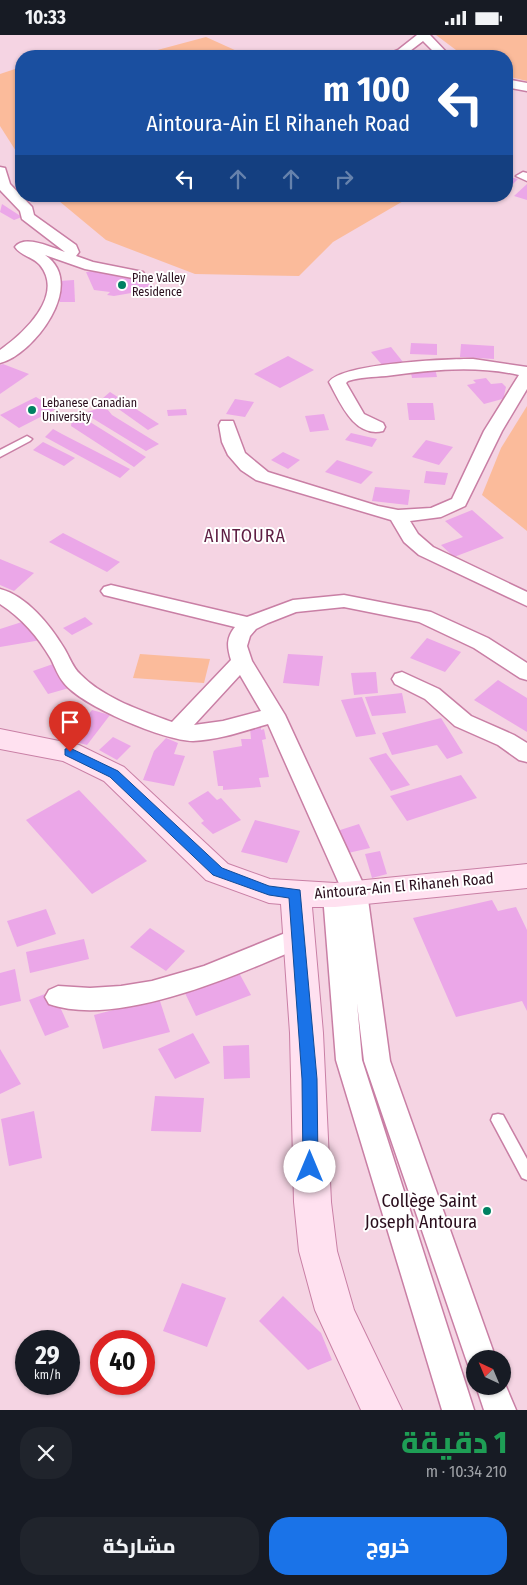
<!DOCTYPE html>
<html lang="ar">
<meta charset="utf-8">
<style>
body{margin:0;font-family:"Fira Sans Condensed",Cairo,sans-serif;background:#20242c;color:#f1f3f6;direction:rtl;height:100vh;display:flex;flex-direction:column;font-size:19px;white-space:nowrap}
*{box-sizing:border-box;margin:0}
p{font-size:16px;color:#9ea1a6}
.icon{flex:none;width:28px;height:28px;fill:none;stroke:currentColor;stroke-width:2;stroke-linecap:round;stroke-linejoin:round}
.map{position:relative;height:1375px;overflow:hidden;direction:ltr}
.details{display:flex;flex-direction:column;background:#171b24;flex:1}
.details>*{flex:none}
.top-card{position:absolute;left:15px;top:15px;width:498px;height:152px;border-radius:20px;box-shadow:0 1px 4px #0004;direction:rtl;background:#1a4fa0;color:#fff;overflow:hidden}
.needle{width:32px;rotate:316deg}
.tools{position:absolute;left:466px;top:1315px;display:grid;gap:10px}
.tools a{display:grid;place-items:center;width:45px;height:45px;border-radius:50%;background:#171b24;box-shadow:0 1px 4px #0004;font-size:25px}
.speed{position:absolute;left:15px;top:1295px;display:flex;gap:10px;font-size:25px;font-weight:700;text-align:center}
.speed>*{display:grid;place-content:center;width:65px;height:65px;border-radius:50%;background:#171b24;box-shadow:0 1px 4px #0004;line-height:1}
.speed small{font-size:12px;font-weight:400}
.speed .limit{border:8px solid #d22;background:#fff;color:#111}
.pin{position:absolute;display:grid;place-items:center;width:42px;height:42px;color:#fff;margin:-51px -21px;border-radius:50% 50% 50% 0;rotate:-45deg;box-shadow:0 0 5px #0007}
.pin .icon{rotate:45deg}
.me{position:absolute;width:55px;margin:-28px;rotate:0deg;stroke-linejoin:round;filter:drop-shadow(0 0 4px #0008)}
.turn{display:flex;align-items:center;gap:18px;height:105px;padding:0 20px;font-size:22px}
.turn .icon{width:65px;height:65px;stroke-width:2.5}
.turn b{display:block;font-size:35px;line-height:42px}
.lanes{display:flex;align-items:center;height:48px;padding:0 20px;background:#0003;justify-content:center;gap:25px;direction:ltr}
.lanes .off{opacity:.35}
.round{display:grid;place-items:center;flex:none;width:52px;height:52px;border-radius:20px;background:#20242c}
.head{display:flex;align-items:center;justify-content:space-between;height:85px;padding:0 20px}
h1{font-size:30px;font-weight:800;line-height:38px;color:#1e9e55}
.button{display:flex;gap:10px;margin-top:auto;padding:10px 20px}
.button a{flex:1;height:58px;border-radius:20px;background:#1a73e8;color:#fff;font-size:20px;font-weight:800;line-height:58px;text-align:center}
.button a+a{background:#20242c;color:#f1f3f6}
.status{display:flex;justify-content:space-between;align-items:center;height:35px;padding:0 25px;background:#171b24;direction:ltr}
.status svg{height:14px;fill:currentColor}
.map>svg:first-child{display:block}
</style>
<div class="status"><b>10:33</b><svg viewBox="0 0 49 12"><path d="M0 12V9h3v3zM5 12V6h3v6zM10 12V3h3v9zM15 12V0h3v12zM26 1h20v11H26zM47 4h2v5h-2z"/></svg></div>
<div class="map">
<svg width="527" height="1375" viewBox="0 0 527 1375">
<rect width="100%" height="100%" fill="#f5d4e3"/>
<!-- green -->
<g fill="#fbbb9b">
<polygon points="436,0 527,0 527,46 506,41 506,21 464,21"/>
<polygon points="206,2 248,21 135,21"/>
<polygon points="21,32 21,124 0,91 0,39"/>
<polygon points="53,161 405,161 405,165 333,207 299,241 195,239 106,205"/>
<polygon points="527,371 527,496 482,460 501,413"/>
<polygon points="140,619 210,624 204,648 133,643"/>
</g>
<!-- building -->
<g fill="#eba7e8">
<polygon points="506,141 518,144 506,156"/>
<polygon points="527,149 527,165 514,161"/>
<polygon points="2,169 22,182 14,185 0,177"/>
<polygon points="109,234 112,240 120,237 124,243 134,241 135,243 133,246 148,243 154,254 114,261 107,260 110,257 94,255 86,237"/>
<polygon points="74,245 75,267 60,267 59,246"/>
<polygon points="411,308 437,309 437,320 410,319"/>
<polygon points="461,309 494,311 494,324 460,322"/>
<polygon points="391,312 403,327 383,331 371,317"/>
<polygon points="288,321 314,335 280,353 254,339"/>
<polygon points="3,329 29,339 0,359 0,330"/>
<polygon points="410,333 435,333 437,342 412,343"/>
<polygon points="486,343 491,349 502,348 506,352 504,361 506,363 484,369 467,350 476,348 473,345"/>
<polygon points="110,357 159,389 148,395 103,363"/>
<polygon points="36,362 56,374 19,393 0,380"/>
<polygon points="235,364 254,367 245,382 226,379"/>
<polygon points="407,368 433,368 435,385 409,385"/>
<polygon points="100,373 108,375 112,380 159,409 146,416 84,378"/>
<polygon points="186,374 187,380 168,381 167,375"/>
<polygon points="324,379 329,395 310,397 305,381"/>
<polygon points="73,380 82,382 146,422 134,432 71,391 72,384 67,383"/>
<polygon points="53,394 62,399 130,434 120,443 45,402"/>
<polygon points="351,398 377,404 372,412 345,405"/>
<polygon points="426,405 453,412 439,430 412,422"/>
<polygon points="43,407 75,423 64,431 33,415"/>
<polygon points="283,417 300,425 288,434 271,425"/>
<polygon points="337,425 373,437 361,449 325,437"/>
<polygon points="426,436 448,438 445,450 424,448"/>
<polygon points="375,452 410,455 408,470 372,466"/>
<polygon points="472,475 504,503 454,522 441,510 463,502 445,486"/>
<polygon points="63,498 120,527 107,537 49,507"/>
<polygon points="0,524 34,538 14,556 0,550"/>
<polygon points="85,582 93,589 72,600 63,593"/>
<polygon points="25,586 41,605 0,612 0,594"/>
<polygon points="427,603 461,617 445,637 410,623"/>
<polygon points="288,619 323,621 319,651 283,648"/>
<polygon points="53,629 69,653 48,659 33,636"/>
<polygon points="376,637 378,658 354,660 351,638"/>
<polygon points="498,645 527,663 527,697 474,665"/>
<polygon points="402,658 406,678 372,681 365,662"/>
<polygon points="362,662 376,699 356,702 341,665"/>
<polygon points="92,675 110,680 87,710 68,705"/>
<polygon points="441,683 463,718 447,724 437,710 392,720 382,698"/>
<polygon points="261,692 261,695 264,694 266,704 262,705 269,742 259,743 261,752 223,755 223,751 218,751 213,716 242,711 241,704 251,704 250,693"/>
<polygon points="113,702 131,711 117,725 99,715"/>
<polygon points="166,703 178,708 174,719 185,721 174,751 143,745 154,716"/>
<polygon points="386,718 410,750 391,756 369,723"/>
<polygon points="461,740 477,763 407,786 390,761"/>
<polygon points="79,755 147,826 92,859 26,785"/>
<polygon points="208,756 217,765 221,763 241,785 213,799 201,788 204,786 188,768"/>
<polygon points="255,785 300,796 287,828 241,817"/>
<polygon points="359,789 370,813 348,818 337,796"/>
<polygon points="380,816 387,839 372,843 365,819"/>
<polygon points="492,865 498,876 516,872 527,895 527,976 522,966 456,982 413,883"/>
<polygon points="46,874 56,899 17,912 7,886"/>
<polygon points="150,893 185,916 166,936 130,912"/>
<polygon points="84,904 89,924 30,938 26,917"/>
<polygon points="15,934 21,966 0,971 0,938"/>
<polygon points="238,936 251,960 196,981 184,956"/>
<polygon points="53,956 69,992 45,1001 29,965"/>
<polygon points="159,963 170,997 103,1014 94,980"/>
<polygon points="193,998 210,1028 175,1044 158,1014"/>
<polygon points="249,1010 250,1043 224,1044 223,1011"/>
<polygon points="0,1014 21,1049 0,1059"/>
<polygon points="155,1061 204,1063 201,1097 151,1096"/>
<polygon points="34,1076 42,1123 9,1131 1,1084"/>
<polygon points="182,1248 226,1263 207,1312 163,1296"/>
<polygon points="283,1261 321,1298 332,1325 308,1335 259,1286"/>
</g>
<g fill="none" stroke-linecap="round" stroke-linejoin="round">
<defs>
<g id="lane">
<polygon points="27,401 32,404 30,406 0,422 0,415"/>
<polygon points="498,1079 503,1080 527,1124 527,1145 522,1143 491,1085 493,1080"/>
</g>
<g id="street">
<polygon points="417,0 430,0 450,21 438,21 423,6 406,19 384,21 398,15"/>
<polygon points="506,44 527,48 527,56 506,52"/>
<path d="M 0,132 L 5,133 L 10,149 L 32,172 L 34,180 L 76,210 L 79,217 L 76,221 L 93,227 L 143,237 L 145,240 L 138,244 L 85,234 L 45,220 C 88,249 33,320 0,328 L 0,315 C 23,299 65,261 40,230 C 33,222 21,221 15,212 C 25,199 52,213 65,217 L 22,184 L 20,176 L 0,155 Z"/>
<polygon points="523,137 527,138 527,146 516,141"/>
<path d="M 473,324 L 527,332 L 527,354 L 502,396 L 465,471 L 441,482 L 410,486 L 418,499 L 433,512 L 527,557 L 527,571 L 419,520 L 404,507 L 391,485 L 256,445 L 241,435 L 228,420 L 222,407 L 219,390 L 221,386 L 233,386 L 245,418 L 268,437 L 378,471 L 398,475 L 431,473 L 452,464 L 484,396 L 519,340 C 474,330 430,335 386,341 C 373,342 360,342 348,346 L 346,348 L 364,379 L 383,388 L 385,392 L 383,396 C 354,403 340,367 329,347 C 342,328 448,324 473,324 Z"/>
<path d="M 111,550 L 247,582 L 293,565 L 344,560 L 431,577 L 488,603 L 527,628 L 527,645 L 520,643 L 474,613 L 419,587 L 344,572 L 296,577 L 268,588 L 256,594 L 250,601 L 247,611 L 252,626 L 285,680 L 367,857 L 390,1026 L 496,1324 L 475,1324 L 475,1337 L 470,1335 L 466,1324 L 364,1026 L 357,968 L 362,1025 L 474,1375 L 442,1375 L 336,1025 L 323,860 L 327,853 L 335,851 L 341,853 L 268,689 C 244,696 219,705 193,706 C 165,706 82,671 64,648 C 58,641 55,632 51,624 C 38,602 22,583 0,569 L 0,554 C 27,561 50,590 64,613 C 69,621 73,633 80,639 C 103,663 142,676 172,687 L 231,625 C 227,612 226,603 235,592 L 104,560 L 101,556 L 104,552 ZM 240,640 L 261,676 L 223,686 L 194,690 Z"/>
<polygon points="402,637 439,654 471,681 514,700 527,708 527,727 519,725 498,710 455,691 425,664 395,649 392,644 395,639"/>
<path d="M 300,892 L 309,895 L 312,902 L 309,909 C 243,937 120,994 49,969 L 45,962 L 49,955 L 58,951 L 90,953 L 121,951 L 152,946 L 204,931 Z"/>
<polygon points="502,1342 516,1375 484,1375 476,1351 502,1351"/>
</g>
<polygon id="secondary" points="0,694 79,710 124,732 228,829 270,844 335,848 527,829 527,853 335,872 312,872 323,998 331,1167 337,1216 354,1275 402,1375 361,1375 315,1275 299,1216 294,1167 290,998 281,869 269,868 206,845 104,746 63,726 0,714"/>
</defs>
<!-- lane casing -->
<use href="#lane" stroke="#c97fa5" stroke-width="3"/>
<!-- street casing -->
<use href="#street" stroke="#c97fa5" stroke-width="3"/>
<!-- secondary casing -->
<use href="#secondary" stroke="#c97fa5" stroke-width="2"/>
<!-- lane -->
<use href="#lane" fill="#fff" fill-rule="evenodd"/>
<!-- street -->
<use href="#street" fill="#fff" fill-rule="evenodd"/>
<!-- secondary -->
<use href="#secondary" fill="#ffe1f0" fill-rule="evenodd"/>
</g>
<!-- route -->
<polygon fill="#1a73e8" stroke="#114b97" points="70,713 118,736 222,833 269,851 300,855 317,1044 318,1132 315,1137 310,1139 305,1137 303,1132 302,1044 289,863 269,860 213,840 110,742 65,720 65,714"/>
<!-- markers -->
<g fill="#008162" stroke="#fff" stroke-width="2">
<circle cx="122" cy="250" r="5"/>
<circle cx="32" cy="375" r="5"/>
<circle cx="487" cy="1176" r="5"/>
</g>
<g text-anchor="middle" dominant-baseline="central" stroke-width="4" stroke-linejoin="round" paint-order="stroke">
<!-- far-poi labels -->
<g font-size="12" fill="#2a0e1d" stroke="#fff" text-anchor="start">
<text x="132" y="243">Pine Valley<tspan x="132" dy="14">Residence</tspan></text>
<text x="42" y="368">Lebanese Canadian<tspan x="42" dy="14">University</tspan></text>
</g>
<!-- street labels -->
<g font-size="15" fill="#2a0e1d" stroke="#fff">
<text transform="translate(404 851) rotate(-5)">Aintoura-Ain El Rihaneh Road</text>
</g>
<!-- quarter labels -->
<g font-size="18" letter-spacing="1" fill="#5e1e43" stroke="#fff">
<text x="245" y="501">AINTOURA</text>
</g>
<!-- near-poi labels -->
<g font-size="18" fill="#2a0e1d" stroke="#fff" text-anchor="end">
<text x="477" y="1166">Collège Saint<tspan x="477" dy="21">Joseph Antoura</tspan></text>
</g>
</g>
</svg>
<div class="tools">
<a><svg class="needle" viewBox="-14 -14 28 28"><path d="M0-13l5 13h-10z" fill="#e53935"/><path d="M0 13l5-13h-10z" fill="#9ea1a6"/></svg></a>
</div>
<div class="speed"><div>29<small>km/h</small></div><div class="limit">40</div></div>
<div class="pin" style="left:70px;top:717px;background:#d93025"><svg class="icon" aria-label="arrive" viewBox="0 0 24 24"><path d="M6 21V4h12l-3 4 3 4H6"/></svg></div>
<svg class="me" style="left:310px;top:1132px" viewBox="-20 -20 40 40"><circle r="19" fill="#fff"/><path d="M0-13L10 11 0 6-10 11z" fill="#1a73e8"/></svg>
<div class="top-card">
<div class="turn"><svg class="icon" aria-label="left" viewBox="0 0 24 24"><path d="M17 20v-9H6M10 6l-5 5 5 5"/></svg><div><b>100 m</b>Aintoura-Ain El Rihaneh Road</div></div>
<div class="lanes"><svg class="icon" aria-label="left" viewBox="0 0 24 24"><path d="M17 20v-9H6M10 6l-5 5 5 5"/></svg><svg class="icon off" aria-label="ahead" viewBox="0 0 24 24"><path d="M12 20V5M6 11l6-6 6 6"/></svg><svg class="icon off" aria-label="ahead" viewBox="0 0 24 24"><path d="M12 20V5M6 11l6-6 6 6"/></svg><svg class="icon off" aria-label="right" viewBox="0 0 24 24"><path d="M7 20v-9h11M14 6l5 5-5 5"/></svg></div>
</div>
</div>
<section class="details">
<div class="head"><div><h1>1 دقيقة</h1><p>210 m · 10:34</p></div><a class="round"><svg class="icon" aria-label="close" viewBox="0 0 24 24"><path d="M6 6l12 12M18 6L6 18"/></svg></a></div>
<div class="button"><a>خروج</a><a>مشاركة</a></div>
</section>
